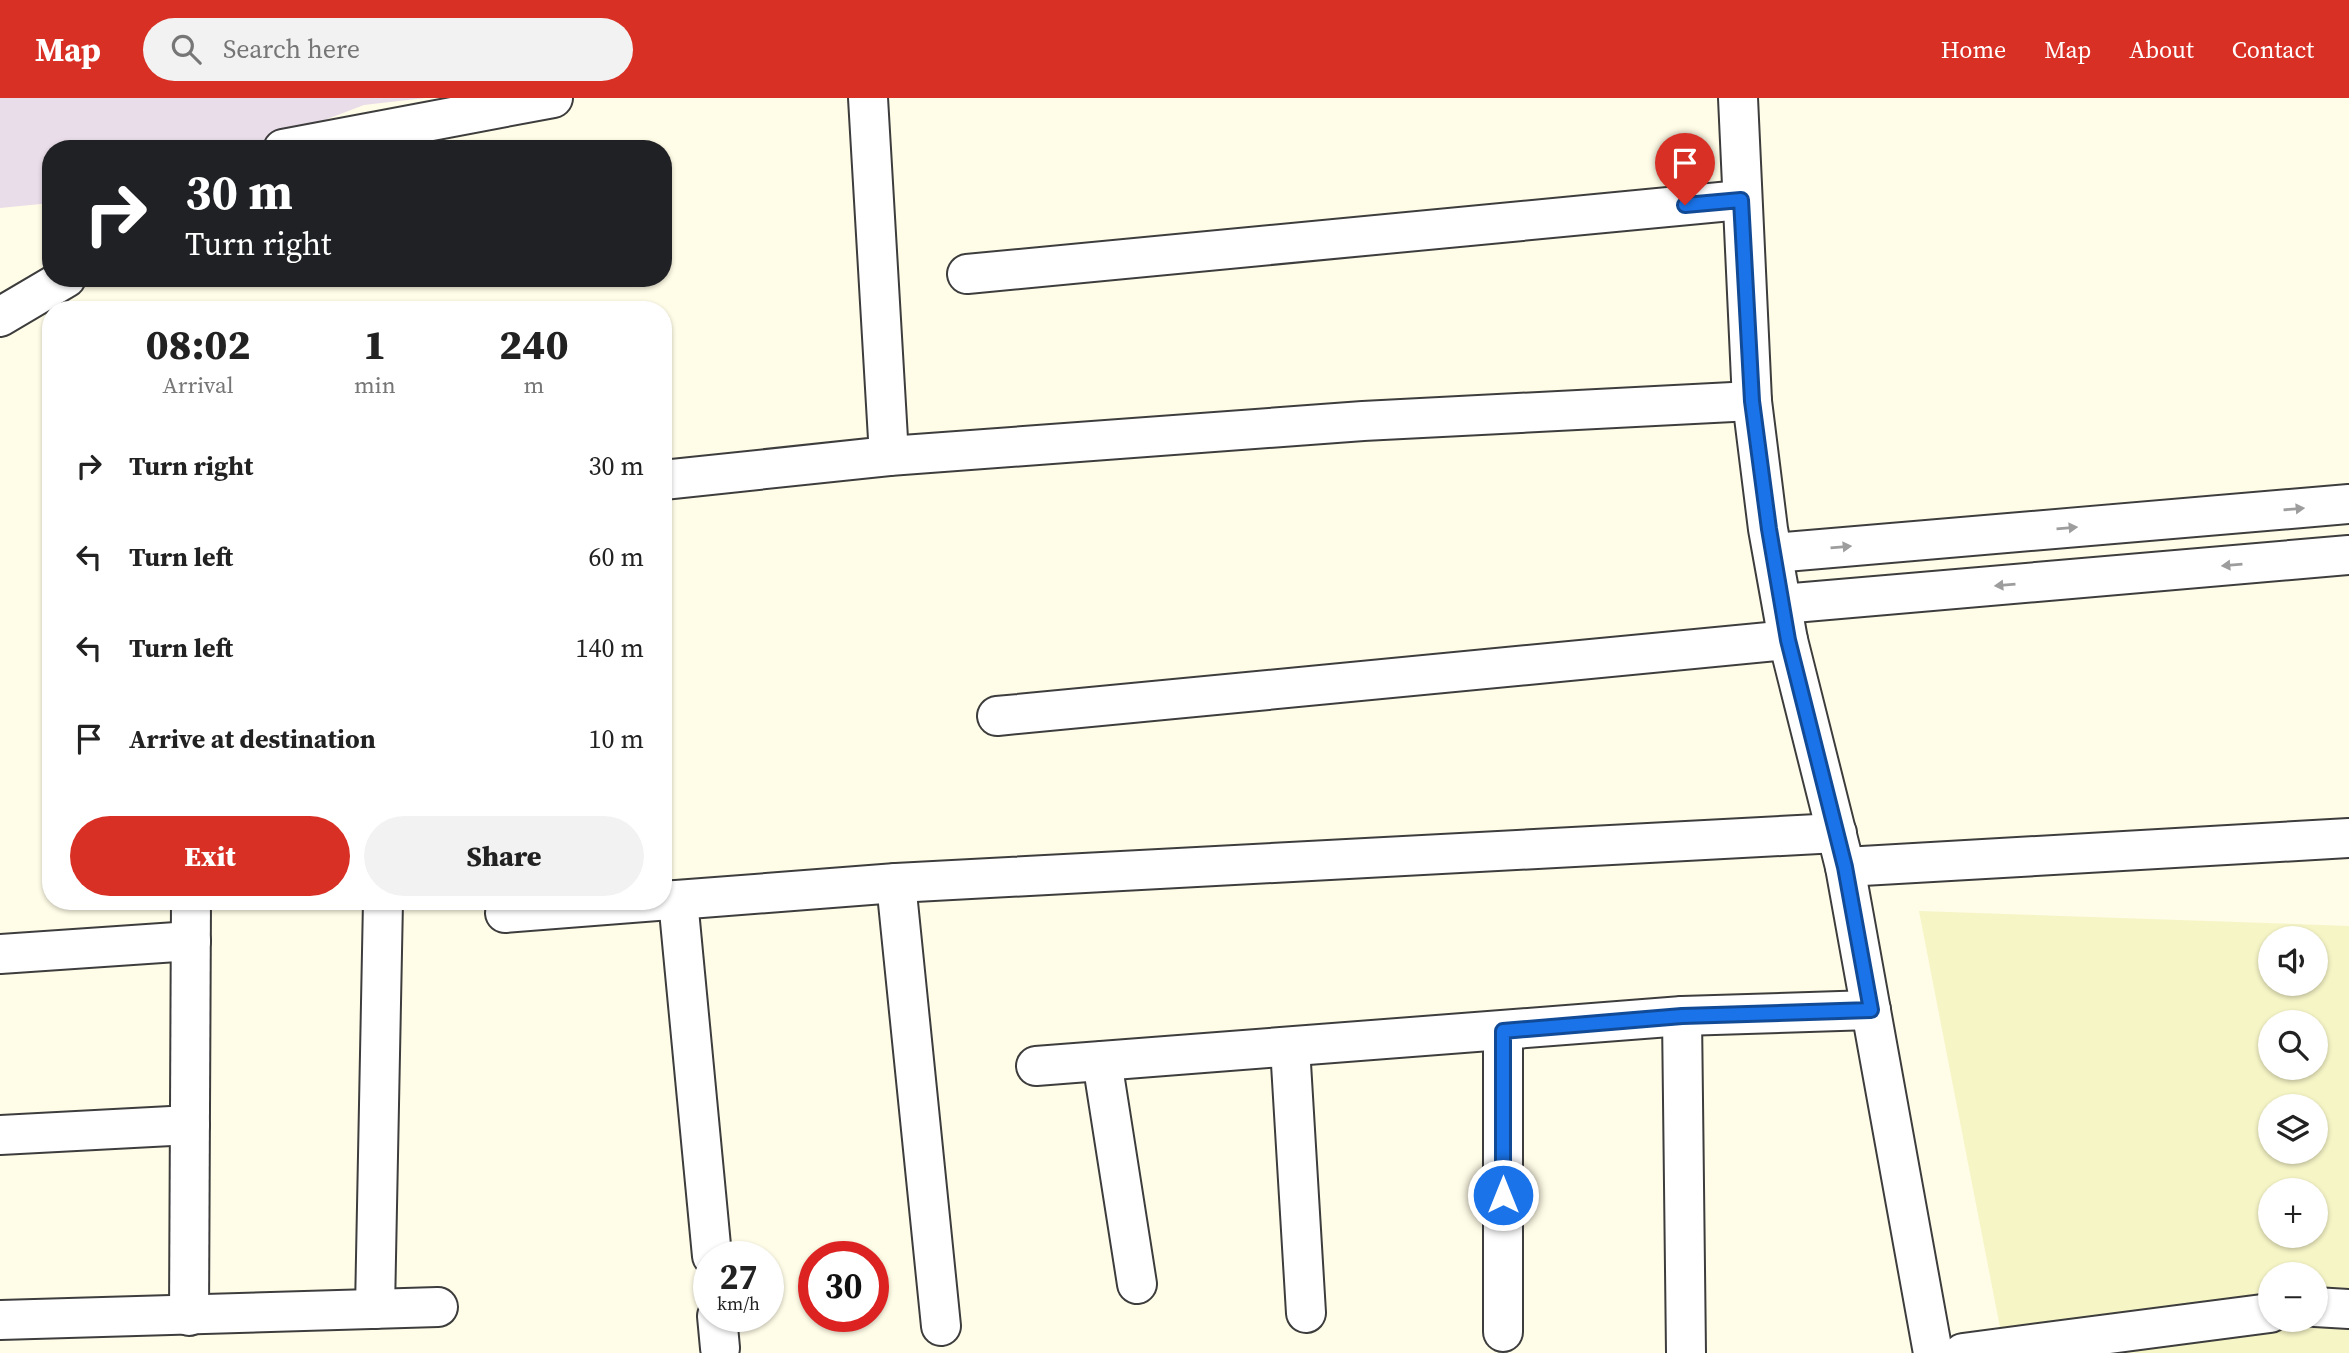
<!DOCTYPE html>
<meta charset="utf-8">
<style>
body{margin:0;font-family:"Source Serif 4",serif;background:#f2f2f2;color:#222;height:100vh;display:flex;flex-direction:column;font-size:26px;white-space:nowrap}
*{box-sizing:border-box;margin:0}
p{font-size:23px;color:#767676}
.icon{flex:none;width:38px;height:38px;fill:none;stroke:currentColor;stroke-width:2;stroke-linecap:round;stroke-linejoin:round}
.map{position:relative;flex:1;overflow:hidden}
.side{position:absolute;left:42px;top:203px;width:630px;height:609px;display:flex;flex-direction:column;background:#fff;border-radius:28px;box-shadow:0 2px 5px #0004}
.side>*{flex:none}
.hud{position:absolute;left:42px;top:42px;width:630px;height:147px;border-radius:28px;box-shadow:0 2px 5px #0004;background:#202124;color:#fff;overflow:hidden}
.fabs{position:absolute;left:2258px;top:828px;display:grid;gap:14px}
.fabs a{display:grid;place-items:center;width:70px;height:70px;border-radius:50%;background:#fff;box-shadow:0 2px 5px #0004;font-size:35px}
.speed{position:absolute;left:693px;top:1143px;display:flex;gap:14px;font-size:35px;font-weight:700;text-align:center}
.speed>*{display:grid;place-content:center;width:91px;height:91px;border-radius:50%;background:#fff;box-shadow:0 2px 5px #0004;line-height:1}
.speed small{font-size:18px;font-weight:400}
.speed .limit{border:10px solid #d22;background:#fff;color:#111}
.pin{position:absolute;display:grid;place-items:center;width:60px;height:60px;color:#fff;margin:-72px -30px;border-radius:50% 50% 50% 0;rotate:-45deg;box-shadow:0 0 7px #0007}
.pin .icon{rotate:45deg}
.me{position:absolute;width:77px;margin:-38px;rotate:0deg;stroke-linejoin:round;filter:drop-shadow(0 0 5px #0008)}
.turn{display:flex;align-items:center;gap:24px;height:147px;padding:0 28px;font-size:32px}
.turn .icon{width:91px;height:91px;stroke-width:2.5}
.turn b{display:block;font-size:49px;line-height:60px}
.eta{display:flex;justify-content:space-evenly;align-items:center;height:119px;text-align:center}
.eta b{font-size:42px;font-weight:800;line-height:49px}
.action{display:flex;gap:14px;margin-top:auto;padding:14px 28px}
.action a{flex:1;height:80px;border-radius:42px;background:#d93025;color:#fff;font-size:28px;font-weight:800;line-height:80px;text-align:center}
.action a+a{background:#f2f2f2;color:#222}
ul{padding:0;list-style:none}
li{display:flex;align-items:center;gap:21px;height:91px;padding:0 28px}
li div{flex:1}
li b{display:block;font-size:26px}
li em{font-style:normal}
header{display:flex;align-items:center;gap:42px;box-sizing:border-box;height:98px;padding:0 35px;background:#d93025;color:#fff}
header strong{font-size:33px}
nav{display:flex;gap:38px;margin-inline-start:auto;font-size:24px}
.search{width:490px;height:63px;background:#f2f2f2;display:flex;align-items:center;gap:18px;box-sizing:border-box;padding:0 24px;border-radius:38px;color:#767676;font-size:26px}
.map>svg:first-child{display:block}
</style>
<header>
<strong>Map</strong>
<div class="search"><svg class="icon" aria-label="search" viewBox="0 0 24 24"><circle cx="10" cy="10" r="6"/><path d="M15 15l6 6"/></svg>Search here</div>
<nav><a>Home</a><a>Map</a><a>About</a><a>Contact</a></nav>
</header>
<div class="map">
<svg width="2349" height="1255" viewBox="0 0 2349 1255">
<rect width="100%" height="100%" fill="#fffce7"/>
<!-- industrial -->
<polygon fill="#eaddea" points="0,0 425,0 364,7 249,51 51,51 51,105 0,110"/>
<!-- farmland -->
<path fill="#f6f5c6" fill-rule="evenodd" d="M 1919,813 L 2349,828 L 2349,1255 L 2005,1255 ZM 2270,840 L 2315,840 L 2315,886 L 2270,886 ZM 2270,924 L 2315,924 L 2315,970 L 2270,970 ZM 2270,1008 L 2315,1008 L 2315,1054 L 2270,1054 ZM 2270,1092 L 2315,1092 L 2315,1138 L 2270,1138 ZM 2270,1176 L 2315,1176 L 2315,1222 L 2270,1222 Z"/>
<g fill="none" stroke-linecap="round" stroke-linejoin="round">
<defs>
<g id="minor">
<polyline points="283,51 553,0"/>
<polyline points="967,176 1741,102"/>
<polyline points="0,219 66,180"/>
<polyline points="889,358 1363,323 1752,303"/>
<polyline points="663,382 889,358 868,0"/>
<polyline points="997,618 1788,542"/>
<polyline points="1845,769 2349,740"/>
<polyline points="896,785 941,1228"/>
<polyline points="678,802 712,1158"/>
<polyline points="663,803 896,785 1837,735"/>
<polyline points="505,815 657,803"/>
<polyline points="0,856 191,843"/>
<polyline points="1682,918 1686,1255"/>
<polyline points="1290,949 1306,1215"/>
<polyline points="1102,963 1137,1186"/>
<polyline points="1036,968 1682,918 1871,912"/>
<polyline points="0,1037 190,1027"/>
<polyline points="2315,1209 2349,1211"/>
<polyline points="375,1211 383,803"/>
<polyline points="189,1218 191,803"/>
<polyline points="717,1218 720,1250"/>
<polyline points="0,1222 438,1209"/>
<polyline points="1503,1234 1503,933"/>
<polyline points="1963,1255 2270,1215"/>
</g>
<g id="tertiary">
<polyline points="1738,0 1752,303 1768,431 1788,542 1845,769 1933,1255"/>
<polyline points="1773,455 2349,406"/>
<polyline points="1782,506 2349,457"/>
</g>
</defs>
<!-- minor casing -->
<use href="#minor" stroke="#3d3d3d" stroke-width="42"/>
<!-- tertiary casing -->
<use href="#tertiary" stroke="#3d3d3d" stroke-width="42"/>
<!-- minor -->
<use href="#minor" stroke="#fff" stroke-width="38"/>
<!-- tertiary -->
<use href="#tertiary" stroke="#fff" stroke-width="38"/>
</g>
<!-- one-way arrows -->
<defs><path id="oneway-solid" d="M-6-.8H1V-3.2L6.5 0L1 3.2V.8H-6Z" transform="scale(1.75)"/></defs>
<g fill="#9d9d9d">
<use href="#oneway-solid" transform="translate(2294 411) rotate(-5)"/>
<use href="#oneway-solid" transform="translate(2067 430) rotate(-5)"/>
<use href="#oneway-solid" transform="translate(1841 449) rotate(-5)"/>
<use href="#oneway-solid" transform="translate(2232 467) rotate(175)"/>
<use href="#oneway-solid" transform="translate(2005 487) rotate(175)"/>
</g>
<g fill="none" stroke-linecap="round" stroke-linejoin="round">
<defs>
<polyline id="route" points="1503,1097 1503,933 1682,918 1871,912 1845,769 1788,542 1769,431 1752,303 1741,102 1685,107"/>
</defs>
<!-- route casing -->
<use href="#route" stroke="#114b97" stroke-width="18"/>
<!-- route -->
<use href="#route" stroke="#1a73e8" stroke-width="12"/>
</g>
</svg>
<div class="fabs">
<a><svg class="icon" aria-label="sound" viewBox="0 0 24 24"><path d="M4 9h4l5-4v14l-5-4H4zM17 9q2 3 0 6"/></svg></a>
<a><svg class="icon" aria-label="search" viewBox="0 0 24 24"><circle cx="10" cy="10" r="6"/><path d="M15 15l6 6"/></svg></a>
<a><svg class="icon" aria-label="layers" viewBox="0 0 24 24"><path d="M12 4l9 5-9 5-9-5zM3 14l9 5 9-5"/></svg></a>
<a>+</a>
<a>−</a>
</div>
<div class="speed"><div>27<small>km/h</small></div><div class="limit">30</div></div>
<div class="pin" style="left:1685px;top:107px;background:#d93025"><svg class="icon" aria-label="arrive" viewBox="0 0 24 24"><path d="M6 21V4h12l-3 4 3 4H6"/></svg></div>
<svg class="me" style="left:1503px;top:1097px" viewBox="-20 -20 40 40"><circle r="17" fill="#1a73e8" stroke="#fff" stroke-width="3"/><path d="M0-11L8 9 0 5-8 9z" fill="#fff"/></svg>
<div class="hud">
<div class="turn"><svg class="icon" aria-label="right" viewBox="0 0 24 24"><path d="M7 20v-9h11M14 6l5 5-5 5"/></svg><div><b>30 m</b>Turn right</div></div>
</div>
<section class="side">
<div class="eta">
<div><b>08:02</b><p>Arrival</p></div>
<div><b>1</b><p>min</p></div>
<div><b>240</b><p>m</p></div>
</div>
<ul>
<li><svg class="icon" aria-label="right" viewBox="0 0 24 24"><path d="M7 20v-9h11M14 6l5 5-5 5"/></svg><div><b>Turn right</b></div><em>30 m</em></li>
<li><svg class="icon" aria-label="left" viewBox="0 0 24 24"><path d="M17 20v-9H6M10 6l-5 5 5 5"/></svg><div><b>Turn left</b></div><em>60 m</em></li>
<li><svg class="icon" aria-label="left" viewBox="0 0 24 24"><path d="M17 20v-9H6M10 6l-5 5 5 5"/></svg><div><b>Turn left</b></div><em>140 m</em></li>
<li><svg class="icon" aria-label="arrive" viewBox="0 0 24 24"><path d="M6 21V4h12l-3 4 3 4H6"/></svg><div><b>Arrive at destination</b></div><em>10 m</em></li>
</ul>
<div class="action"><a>Exit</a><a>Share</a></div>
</section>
</div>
